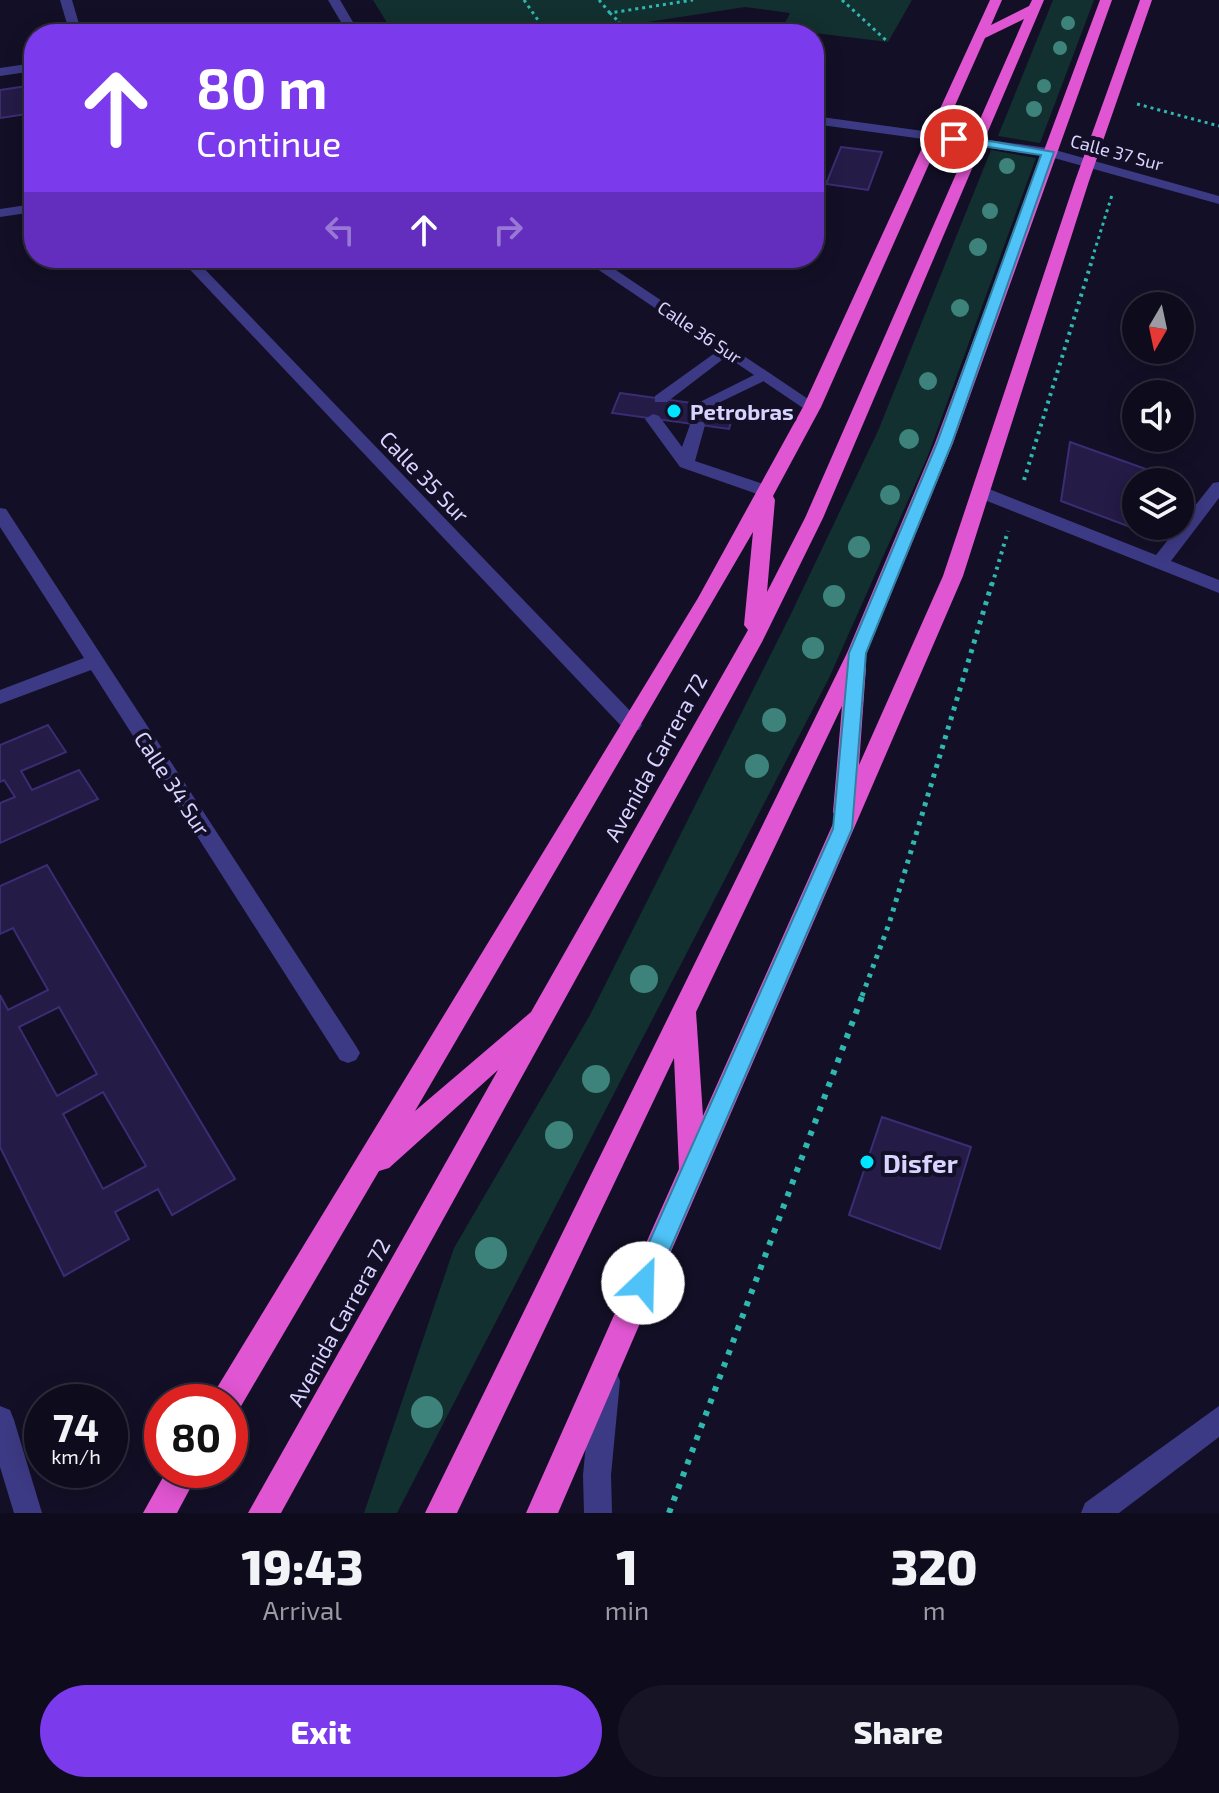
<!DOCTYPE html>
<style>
body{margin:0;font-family:"Exo 2",sans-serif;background:#171425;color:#f1f3f6;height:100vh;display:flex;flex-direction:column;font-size:30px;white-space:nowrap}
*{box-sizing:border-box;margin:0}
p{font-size:26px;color:#9b9ba3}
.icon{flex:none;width:44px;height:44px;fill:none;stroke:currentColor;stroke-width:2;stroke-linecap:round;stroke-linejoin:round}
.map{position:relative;height:1513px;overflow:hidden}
.drawer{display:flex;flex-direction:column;background:#0e0b1c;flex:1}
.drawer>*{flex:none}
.top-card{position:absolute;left:24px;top:24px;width:800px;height:244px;border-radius:32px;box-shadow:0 4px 20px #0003,0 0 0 2px #2e2b3b;background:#7c3aed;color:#fff;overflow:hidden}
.needle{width:52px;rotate:189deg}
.fabs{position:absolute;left:1122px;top:292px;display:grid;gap:16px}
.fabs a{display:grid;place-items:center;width:72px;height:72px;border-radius:50%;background:#0e0b1c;box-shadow:0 4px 20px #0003,0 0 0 2px #2e2b3b;font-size:40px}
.speed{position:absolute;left:24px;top:1384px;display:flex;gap:16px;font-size:40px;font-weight:700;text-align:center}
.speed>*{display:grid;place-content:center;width:104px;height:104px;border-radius:50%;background:#0e0b1c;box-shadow:0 4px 20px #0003,0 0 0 2px #2e2b3b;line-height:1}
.speed small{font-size:20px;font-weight:400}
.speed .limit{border:12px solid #d22;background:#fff;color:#111}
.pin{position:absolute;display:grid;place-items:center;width:68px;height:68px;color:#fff;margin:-34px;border:4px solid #fff;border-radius:50%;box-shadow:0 2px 8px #0007}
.me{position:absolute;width:88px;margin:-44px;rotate:24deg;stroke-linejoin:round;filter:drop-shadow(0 0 6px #0008)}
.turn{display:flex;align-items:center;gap:28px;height:168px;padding:0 40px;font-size:36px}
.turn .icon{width:104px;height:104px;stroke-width:2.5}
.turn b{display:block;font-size:56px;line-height:68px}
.lanes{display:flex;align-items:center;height:76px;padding:0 40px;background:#0003;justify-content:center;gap:40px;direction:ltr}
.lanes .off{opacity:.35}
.eta{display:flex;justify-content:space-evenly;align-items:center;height:136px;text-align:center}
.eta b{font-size:48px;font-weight:800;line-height:56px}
.button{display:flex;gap:16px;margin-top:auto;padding:16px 40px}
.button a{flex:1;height:92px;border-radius:48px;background:#7c3aed;color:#fff;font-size:32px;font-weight:800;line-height:92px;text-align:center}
.button a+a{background:#171425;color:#f1f3f6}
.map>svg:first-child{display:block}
</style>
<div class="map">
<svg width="1219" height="1513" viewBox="0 0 1219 1513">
<rect width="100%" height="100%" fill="#130f26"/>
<!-- green -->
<g fill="#12302f">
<polygon points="373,0 912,0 888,42 782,29 790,13 745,7 571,34 394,34"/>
<polygon points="1053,0 1094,0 1040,143 998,136"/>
<polygon points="991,150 1036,158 927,458 829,678 397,1513 364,1513 454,1248 590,1015 790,616 878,431"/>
</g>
<!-- building -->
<g fill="#241b47" stroke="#3b2d73" stroke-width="2" fill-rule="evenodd">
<polygon points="34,85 34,113 0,118 0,90"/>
<polygon points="841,147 882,152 868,190 826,184"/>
<polygon points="620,393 735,409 729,429 612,413"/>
<polygon points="1070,442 1185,483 1180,490 1180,482 1136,482 1136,526 1154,526 1149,534 1061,501"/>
<polygon points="48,725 66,752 21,771 32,790 79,770 98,799 0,843 0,803 15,797 4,780 0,782 0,745"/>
<path d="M 47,865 L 235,1179 L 172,1215 L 158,1189 L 115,1212 L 129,1239 L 64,1276 L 0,1147 L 0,995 L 8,1010 L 48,990 L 13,928 L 0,934 L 0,886 ZM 59,1007 L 97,1074 L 57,1096 L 19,1027 ZM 103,1092 L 146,1166 L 103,1189 L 63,1114 Z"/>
<polygon points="882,1117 971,1147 940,1249 849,1215"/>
</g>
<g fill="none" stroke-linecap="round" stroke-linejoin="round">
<!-- path-far3 -->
<g stroke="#2fb8b0" stroke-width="3" stroke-dasharray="3 4" stroke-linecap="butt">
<polyline points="524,0 540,23"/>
<polyline points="599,0 610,13"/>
<polyline points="842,0 888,42"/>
<polyline points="471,34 540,23 548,34 620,23 610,13 693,0"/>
<polyline points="1137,104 1219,126"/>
<polyline points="1092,259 1112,195"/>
</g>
<!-- path-far2 -->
<g stroke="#2fb8b0" stroke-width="4" stroke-dasharray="3 5" stroke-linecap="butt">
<polyline points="1024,480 1093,257"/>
<polyline points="992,585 1008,531"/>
</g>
<!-- path-far1 -->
<polyline stroke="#2fb8b0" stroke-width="5" stroke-dasharray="4 6" stroke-linecap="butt" points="862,996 889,924 992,583"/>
<!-- path -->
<polyline stroke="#2fb8b0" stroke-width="6" stroke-dasharray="5 8" stroke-linecap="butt" points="669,1513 863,994"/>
<!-- service -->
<g fill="#3d3a85" fill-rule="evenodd">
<polygon points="726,345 731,347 731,353 667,402 655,402 655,396"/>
<polygon points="764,370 772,375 770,378 710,407 704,409 696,404"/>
<polygon points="653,414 659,416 682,447 691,422 703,422 705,425 695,461 772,487 774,491 766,496 760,495 680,467 645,419"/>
</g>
<!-- minor -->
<g fill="#3d3a85" fill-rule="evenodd">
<polygon points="60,0 72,0 82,34 70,34"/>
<polygon points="328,0 340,0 360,34 348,34"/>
<polygon points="34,63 34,71 0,76 0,68"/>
<polygon points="814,116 1048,148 1219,196 1219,204 1047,156 814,124"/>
<polygon points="34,204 34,212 0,217 0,209"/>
<polygon points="179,258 194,258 639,720 642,725 639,730 625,730"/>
<polygon points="581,258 598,258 820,407 818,410 806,410"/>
<polygon points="1219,482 1219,498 1171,561 1219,580 1219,593 977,497 975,493 983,488 989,489 1156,555 1213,483"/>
<polygon points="0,508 6,509 356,1046 360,1053 356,1060 348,1063 340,1060 91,670 0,704 0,690 84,658 0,527"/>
<polygon points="1219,1406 1219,1437 1119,1513 1081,1513 1085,1503"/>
</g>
<!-- tertiary -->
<g fill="#3d3a85" fill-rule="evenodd">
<polygon points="606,1368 616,1371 620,1381 611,1475 612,1513 584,1513 583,1475 592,1381 596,1371"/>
<polygon points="0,1406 10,1410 14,1420 42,1513 14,1513 0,1467"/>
</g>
<!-- trunk -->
<g fill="#e055d1" fill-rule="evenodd">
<path d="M 990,0 L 1002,0 L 991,25 L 1029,6 L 1032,0 L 1044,0 L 823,518 L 762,642 L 281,1513 L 248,1513 L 498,1070 L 389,1168 L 379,1171 L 237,1413 L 230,1415 L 230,1402 L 211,1402 L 215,1391 L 698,598 L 803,407 ZM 1024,19 L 805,518 L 767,592 L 775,500 L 773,496 L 821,407 L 985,38 ZM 753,532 L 744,625 L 748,630 L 531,1012 L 415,1111 Z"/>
<path d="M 1100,0 L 1112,0 L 953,443 L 863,662 L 866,667 L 859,765 L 943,576 L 1075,181 L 1140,0 L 1152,0 L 1089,181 L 963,576 L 558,1513 L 526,1513 L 679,1169 L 674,1058 L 457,1513 L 425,1513 L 847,653 L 935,443 ZM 842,706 L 833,812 L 836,817 L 703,1116 L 696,1012 Z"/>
<polygon points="167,1470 200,1470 177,1513 143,1513"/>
</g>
</g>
<!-- trees -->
<g fill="#3d827b">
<circle cx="1068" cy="23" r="7"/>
<circle cx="1060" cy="48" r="7"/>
<circle cx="1044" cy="86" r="7"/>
<circle cx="1034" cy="109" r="8"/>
<circle cx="1007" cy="166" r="8"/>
<circle cx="990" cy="211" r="8"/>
<circle cx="978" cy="247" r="9"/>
<circle cx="960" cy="308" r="9"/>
<circle cx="928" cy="381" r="9"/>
<circle cx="909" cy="439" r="10"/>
<circle cx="890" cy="495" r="10"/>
<circle cx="859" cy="547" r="11"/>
<circle cx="834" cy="596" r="11"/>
<circle cx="813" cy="648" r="11"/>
<circle cx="774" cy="720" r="12"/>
<circle cx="757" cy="766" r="12"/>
<circle cx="644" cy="979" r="14"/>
<circle cx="596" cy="1079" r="14"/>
<circle cx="559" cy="1135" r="14"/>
<circle cx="491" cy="1253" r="16"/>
<circle cx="427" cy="1412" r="16"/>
</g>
<!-- route -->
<polygon fill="#4fc3f7" stroke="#337fa1" stroke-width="2" points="954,135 1054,152 952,443 866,653 852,829 652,1291 643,1294 635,1291 631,1283 833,829 849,653 937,443 1041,155 950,141 950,136"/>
<!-- markers -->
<g fill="#00e5ff" stroke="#130f26" stroke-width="3">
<circle cx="674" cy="411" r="8"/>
<circle cx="867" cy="1162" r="8"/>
</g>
<g text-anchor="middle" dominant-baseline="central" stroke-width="8" stroke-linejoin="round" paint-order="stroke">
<!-- far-street labels -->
<g font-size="18" fill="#d9d4ff" stroke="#130f26">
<text transform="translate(1117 152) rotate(15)">Calle 37 Sur</text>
<text transform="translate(700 332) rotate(34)">Calle 36 Sur</text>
</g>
<!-- poi labels -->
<g font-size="22" font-weight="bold" fill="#d9d4ff" stroke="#130f26" text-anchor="start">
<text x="690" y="411">Petrobras</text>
</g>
<!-- street labels -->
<g font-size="22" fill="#d9d4ff" stroke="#130f26">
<text transform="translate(425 476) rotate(46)">Calle 35 Sur</text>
<text transform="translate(655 757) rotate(-61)">Avenida Carrera 72</text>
<text transform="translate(173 783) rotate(57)">Calle 34 Sur</text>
<text transform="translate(338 1322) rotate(-61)">Avenida Carrera 72</text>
</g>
<!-- near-poi labels -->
<g font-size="26" font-weight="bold" fill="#d9d4ff" stroke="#130f26" text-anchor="start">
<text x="883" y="1162">Disfer</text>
</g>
</g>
</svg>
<div class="fabs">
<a><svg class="needle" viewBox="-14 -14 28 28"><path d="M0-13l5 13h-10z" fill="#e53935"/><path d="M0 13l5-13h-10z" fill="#9b9ba3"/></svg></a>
<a><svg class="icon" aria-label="sound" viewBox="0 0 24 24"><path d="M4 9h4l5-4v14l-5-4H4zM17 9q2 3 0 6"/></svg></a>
<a><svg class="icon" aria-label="layers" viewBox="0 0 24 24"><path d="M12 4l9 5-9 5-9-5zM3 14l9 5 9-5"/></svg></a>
</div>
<div class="speed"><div>74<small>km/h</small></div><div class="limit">80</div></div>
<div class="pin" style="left:954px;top:139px;background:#d93025"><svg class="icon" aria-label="arrive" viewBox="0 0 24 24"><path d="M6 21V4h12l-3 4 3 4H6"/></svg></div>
<svg class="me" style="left:643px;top:1283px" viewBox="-20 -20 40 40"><circle r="19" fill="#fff"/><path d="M0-13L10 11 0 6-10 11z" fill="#4fc3f7"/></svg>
<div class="top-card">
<div class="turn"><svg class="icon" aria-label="ahead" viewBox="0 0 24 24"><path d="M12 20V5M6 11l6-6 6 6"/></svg><div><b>80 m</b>Continue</div></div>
<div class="lanes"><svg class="icon off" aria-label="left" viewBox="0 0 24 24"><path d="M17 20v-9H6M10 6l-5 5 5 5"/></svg><svg class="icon" aria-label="ahead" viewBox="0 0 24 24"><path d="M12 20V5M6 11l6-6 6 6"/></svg><svg class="icon off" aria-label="right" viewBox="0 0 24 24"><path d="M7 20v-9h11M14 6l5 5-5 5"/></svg></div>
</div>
</div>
<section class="drawer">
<div class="eta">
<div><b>19:43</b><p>Arrival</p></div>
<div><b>1</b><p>min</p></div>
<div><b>320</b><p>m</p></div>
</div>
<div class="button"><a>Exit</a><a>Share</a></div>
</section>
